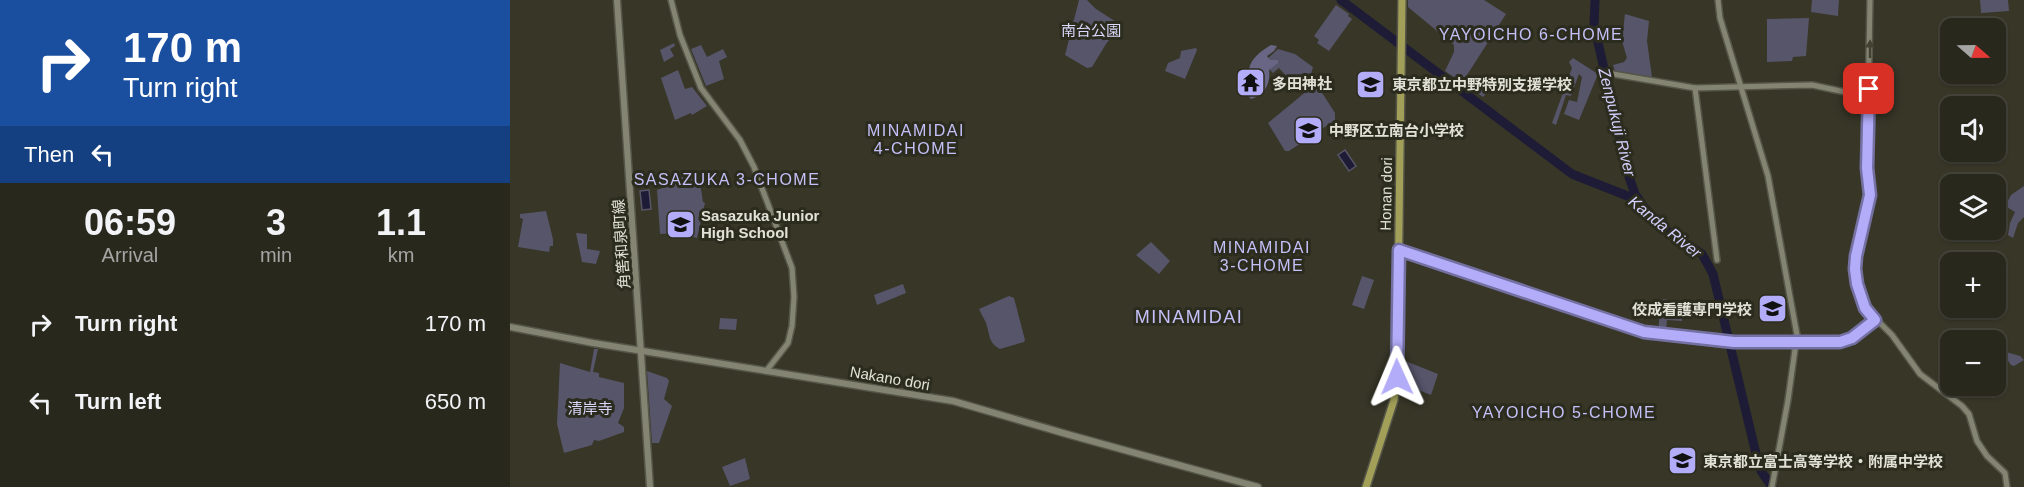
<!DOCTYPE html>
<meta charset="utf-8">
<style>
body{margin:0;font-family:Arial,"Noto Sans JP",sans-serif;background:#313026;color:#f1f3f6;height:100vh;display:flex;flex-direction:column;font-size:22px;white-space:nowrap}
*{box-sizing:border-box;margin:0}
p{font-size:20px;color:#a5a6a4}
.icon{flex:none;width:33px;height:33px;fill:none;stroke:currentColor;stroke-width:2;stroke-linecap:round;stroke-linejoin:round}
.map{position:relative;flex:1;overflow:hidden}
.details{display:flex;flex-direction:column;background:#29281d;width:510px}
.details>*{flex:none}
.top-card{background:#1a4fa0;color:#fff;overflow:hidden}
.needle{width:39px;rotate:110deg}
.controls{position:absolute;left:1430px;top:18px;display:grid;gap:12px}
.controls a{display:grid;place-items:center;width:66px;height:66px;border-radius:12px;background:#29281d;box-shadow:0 2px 4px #0004,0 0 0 2px #45443b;font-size:30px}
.pin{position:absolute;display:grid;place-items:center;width:51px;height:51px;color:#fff;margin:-26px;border-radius:12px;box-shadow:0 3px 9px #0006}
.me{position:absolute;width:66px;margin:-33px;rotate:359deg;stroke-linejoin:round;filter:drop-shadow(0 0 4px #0008)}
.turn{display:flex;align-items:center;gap:21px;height:126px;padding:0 24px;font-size:27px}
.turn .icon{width:78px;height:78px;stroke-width:2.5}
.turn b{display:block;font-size:42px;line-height:51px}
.then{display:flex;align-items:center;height:57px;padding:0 24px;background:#0003;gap:12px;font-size:22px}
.eta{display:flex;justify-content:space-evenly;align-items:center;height:102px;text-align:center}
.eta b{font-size:36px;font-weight:700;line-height:42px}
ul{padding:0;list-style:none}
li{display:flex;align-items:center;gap:18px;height:78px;padding:0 24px}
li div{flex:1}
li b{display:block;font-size:22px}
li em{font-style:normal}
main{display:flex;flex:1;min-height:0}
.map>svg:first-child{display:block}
</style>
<main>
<section class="details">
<div class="top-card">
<div class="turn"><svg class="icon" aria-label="right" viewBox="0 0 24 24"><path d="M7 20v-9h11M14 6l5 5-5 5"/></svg><div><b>170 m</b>Turn right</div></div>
<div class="then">Then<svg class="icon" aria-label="left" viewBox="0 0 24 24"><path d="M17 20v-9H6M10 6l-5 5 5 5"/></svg></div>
</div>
<div class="eta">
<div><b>06:59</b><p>Arrival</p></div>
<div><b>3</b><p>min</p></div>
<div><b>1.1</b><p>km</p></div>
</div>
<ul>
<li><svg class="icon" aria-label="right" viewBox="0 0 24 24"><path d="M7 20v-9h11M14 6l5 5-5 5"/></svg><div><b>Turn right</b></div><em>170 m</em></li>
<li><svg class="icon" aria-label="left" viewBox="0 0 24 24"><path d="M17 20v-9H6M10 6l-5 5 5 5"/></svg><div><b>Turn left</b></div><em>650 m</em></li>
</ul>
</section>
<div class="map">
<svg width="1514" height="487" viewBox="0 0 1514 487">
<rect width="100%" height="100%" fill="#373627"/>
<!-- green -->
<g fill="#57556a">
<polygon points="569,0 577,0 586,9 611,25 596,44 582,67 577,68 555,55"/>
<polygon points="898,0 974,0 996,14 957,75 978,91 973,97 935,71 944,52 944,45 898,7"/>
<polygon points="1302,0 1329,0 1328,16 1301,12"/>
<polygon points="1470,0 1498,0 1499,11 1471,13"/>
<polygon points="826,5 839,14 838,16 842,19 819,51 807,43 809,40 804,36"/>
<polygon points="1115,14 1139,21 1137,41 1142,77 1105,71 1103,65 1114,62 1117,58 1112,41"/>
<polygon points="1299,18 1296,56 1283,57 1282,61 1257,62 1257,19"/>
<polygon points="164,43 165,46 160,49 164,56 154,62 150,50"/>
<polygon points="191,45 197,57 213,49 217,57 209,61 214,79 196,86 181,49"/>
<polygon points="686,48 687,50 675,79 655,71 658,63 670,58 671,51"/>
<polygon points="768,49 785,54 803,67 801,74 806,78 791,92 769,68 763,73 753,63"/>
<polygon points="1063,58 1088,74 1069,120 1054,114 1059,100 1067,102 1072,77 1069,74 1061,96 1056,95 1046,125 1042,123 1062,68 1059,62"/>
<polygon points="168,70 175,89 182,87 197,106 182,115 181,113 165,120 151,78"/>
<polygon points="803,86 805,89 809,88 825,113 825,120 779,151 775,151 758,123"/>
<polygon points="179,171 180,177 187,175 191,189 193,202 195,203 187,238 168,233 150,234 147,190 155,187 157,180"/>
<polygon points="1514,186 1514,217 1508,223 1503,238 1498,235 1500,223 1505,212 1495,206 1501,195"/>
<polygon points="36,211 43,239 43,246 40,246 39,252 8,247 13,219 10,218 10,214"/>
<polygon points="66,233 77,234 77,249 90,251 86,264 72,262"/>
<polygon points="641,242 660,261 649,274 626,255"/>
<polygon points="852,276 864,280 854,309 842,305"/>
<polygon points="393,284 396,293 367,305 364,295"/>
<path d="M 499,296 L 504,298 L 515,340 L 514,342 L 490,349 C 478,343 480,334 476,323 C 474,318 471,314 469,309 Z"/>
<polygon points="1153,299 1158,300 1158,307 1179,309 1179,314 1173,313 1172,321 1157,320 1156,331 1148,331 1150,312 1148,312"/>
<polygon points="210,318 227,319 226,330 209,329"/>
<polygon points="84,349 88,349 83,372 89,373 89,377 114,383 114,408 108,423 114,427 114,432 89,441 84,440 82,445 54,453 47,424 50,363 80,372"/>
<polygon points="1496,352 1510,356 1514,360 1504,366 1501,365 1495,356"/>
<polygon points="893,360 928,374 921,395 893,384"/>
<polygon points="137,371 157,378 159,381 154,399 162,406 149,443 142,443"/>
<polygon points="235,458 240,479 220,486 212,467"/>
</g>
<!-- forest -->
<path fill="#686585" d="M 761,45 L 767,46 L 764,51 L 757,56 L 760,60 L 768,60 L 768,63 L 759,70 C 761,84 754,95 741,99 L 735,92 L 729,78 L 739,69 C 741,58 751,51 761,45 Z"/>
<!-- water -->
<g fill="#1e1b36" stroke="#585666" stroke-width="1.5">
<polygon points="835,150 846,166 839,171 828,155"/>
<polygon points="139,190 141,209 132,210 130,191"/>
</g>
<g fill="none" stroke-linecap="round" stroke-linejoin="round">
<!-- river -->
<g stroke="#1e1b36" stroke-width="9">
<polyline points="831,0 1062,174 1120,197 1133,206 1156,230 1192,254 1203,274 1247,458 1251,471 1262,487"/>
<polyline points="1085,0 1084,25 1087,38 1118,174 1125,194 1130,201"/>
</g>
<defs>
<g id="tertiary">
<polyline points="161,0 170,35 191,88 230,140 244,167 282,268 284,297 282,326 278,343 257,370"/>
<polyline points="1208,0 1210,18 1258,176 1287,335 1278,400 1262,487"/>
<polyline points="1360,0 1357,168 1359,204 1350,236 1345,269 1346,284 1355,308 1382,335 1410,374 1452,406 1459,414 1467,441 1477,456 1495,473 1497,487"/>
<polyline points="1103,74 1185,88 1302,85 1359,97"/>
<polyline points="1185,88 1207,260"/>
<polyline points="889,250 1138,333 1224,342 1336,341 1365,320"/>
</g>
<g id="secondary">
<polyline points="107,0 140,487"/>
<polyline points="0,327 83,343 443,401 560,435 748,487"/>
</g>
<polyline id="primary" points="856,487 884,400 887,377 892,0"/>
</defs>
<!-- tertiary casing -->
<use href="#tertiary" stroke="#555548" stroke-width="8"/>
<!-- secondary casing -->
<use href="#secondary" stroke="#555548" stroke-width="9"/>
<!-- primary casing -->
<use href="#primary" stroke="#555548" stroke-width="10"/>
<!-- tertiary -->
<use href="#tertiary" stroke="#848472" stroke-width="5"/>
<!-- secondary -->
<use href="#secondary" stroke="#848472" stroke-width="6"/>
<!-- primary -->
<use href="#primary" stroke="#a2a058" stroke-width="7"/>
</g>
<!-- one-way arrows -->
<defs><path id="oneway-solid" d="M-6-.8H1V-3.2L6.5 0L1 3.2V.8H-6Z" transform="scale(1.5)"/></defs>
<use fill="#424233" href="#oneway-solid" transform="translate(1360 49) rotate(-90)"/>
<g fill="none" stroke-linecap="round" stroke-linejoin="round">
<defs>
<polyline id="route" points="887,377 889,250 1134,332 1224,342 1330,342 1342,338 1365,320 1355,308 1347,284 1345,269 1346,256 1360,195 1357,168 1359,89"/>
</defs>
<!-- route casing -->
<use href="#route" stroke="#7470a2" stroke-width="15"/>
<!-- route -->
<use href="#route" stroke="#b3adf9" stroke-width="10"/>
</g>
<!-- icons -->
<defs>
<symbol id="temple-square" viewBox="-11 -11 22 22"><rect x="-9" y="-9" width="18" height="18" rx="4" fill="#b3adf9" stroke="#2c2c1e"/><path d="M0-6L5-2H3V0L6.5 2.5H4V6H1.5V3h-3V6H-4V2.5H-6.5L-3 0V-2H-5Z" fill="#111"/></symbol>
<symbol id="school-square" viewBox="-11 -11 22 22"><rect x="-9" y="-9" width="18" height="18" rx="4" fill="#b3adf9" stroke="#2c2c1e"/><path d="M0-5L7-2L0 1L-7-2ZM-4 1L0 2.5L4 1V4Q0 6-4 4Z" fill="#111"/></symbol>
<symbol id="university-square" viewBox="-11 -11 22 22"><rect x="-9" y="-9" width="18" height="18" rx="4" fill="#b3adf9" stroke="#2c2c1e"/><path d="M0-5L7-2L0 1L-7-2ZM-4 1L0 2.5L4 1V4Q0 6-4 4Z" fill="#111"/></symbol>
</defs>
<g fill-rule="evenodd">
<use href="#temple-square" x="724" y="66" width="33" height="33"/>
<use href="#school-square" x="844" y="68" width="33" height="33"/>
<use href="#school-square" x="782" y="114" width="33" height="33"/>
<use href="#school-square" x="154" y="208" width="33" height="33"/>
<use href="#university-square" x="1246" y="292" width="33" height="33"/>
<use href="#school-square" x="1156" y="444" width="33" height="33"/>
</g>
<g text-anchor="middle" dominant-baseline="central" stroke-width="6" stroke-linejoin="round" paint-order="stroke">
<!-- park labels -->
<g font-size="15" fill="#dad8fc" stroke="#2c2c1e">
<text x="581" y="30">南台公園</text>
<text x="80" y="408">清岸寺</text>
</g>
<!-- poi labels -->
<g font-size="15" font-weight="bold" fill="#e1e1d7" stroke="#2c2c1e" text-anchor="start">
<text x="762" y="83">多田神社</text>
<text x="882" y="84">東京都立中野特別支援学校</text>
<text x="819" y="130">中野区立南台小学校</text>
<text x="191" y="215">Sasazuka Junior<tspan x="191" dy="17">High School</tspan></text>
<text x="1242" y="309" text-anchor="end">佼成看護専門学校</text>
<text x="1193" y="461">東京都立富士高等学校・附属中学校</text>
</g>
<!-- street labels -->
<g font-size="15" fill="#e1e1d7" stroke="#2c2c1e">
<text transform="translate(876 194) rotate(-89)">Honan dori</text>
<text transform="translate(111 244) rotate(-94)">角筈和泉町線</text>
<text transform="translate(380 378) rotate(10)">Nakano dori</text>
</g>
<!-- neighbourhood labels -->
<g font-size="16" letter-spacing="1.5" fill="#c4c0f9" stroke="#2c2c1e">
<text x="1021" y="34">YAYOICHO 6-CHOME</text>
<text x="406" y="130">MINAMIDAI<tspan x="406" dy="18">4-CHOME</tspan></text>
<text x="217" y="179">SASAZUKA 3-CHOME</text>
<text x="752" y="247">MINAMIDAI<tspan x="752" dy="18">3-CHOME</tspan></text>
<text x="1054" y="412">YAYOICHO 5-CHOME</text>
</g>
<!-- water labels -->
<g font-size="16" font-style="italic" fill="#d2cffd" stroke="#2c2c1e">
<text transform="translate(1107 122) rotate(76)">Zenpukuji River</text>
<text transform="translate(1155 227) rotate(39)">Kanda River</text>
</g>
<!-- quarter labels -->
<g font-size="18" letter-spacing="1.5" fill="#c4c0f9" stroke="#2c2c1e">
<text x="679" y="317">MINAMIDAI</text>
</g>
</g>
</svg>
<div class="controls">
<a><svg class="needle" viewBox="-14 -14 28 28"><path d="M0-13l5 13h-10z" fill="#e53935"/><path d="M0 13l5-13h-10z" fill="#a5a6a4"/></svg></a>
<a><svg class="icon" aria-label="sound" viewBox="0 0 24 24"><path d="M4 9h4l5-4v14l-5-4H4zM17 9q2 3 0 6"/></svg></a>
<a><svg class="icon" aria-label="layers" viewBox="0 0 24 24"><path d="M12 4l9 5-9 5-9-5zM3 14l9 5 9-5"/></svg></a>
<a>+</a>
<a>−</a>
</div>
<div class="pin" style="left:1359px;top:89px;background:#d93025"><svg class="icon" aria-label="arrive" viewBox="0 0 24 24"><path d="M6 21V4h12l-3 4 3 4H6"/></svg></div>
<svg class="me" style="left:887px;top:377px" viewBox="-20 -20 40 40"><path d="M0-17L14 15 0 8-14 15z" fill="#b3adf9" stroke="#fff" stroke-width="4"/></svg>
</div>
</main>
